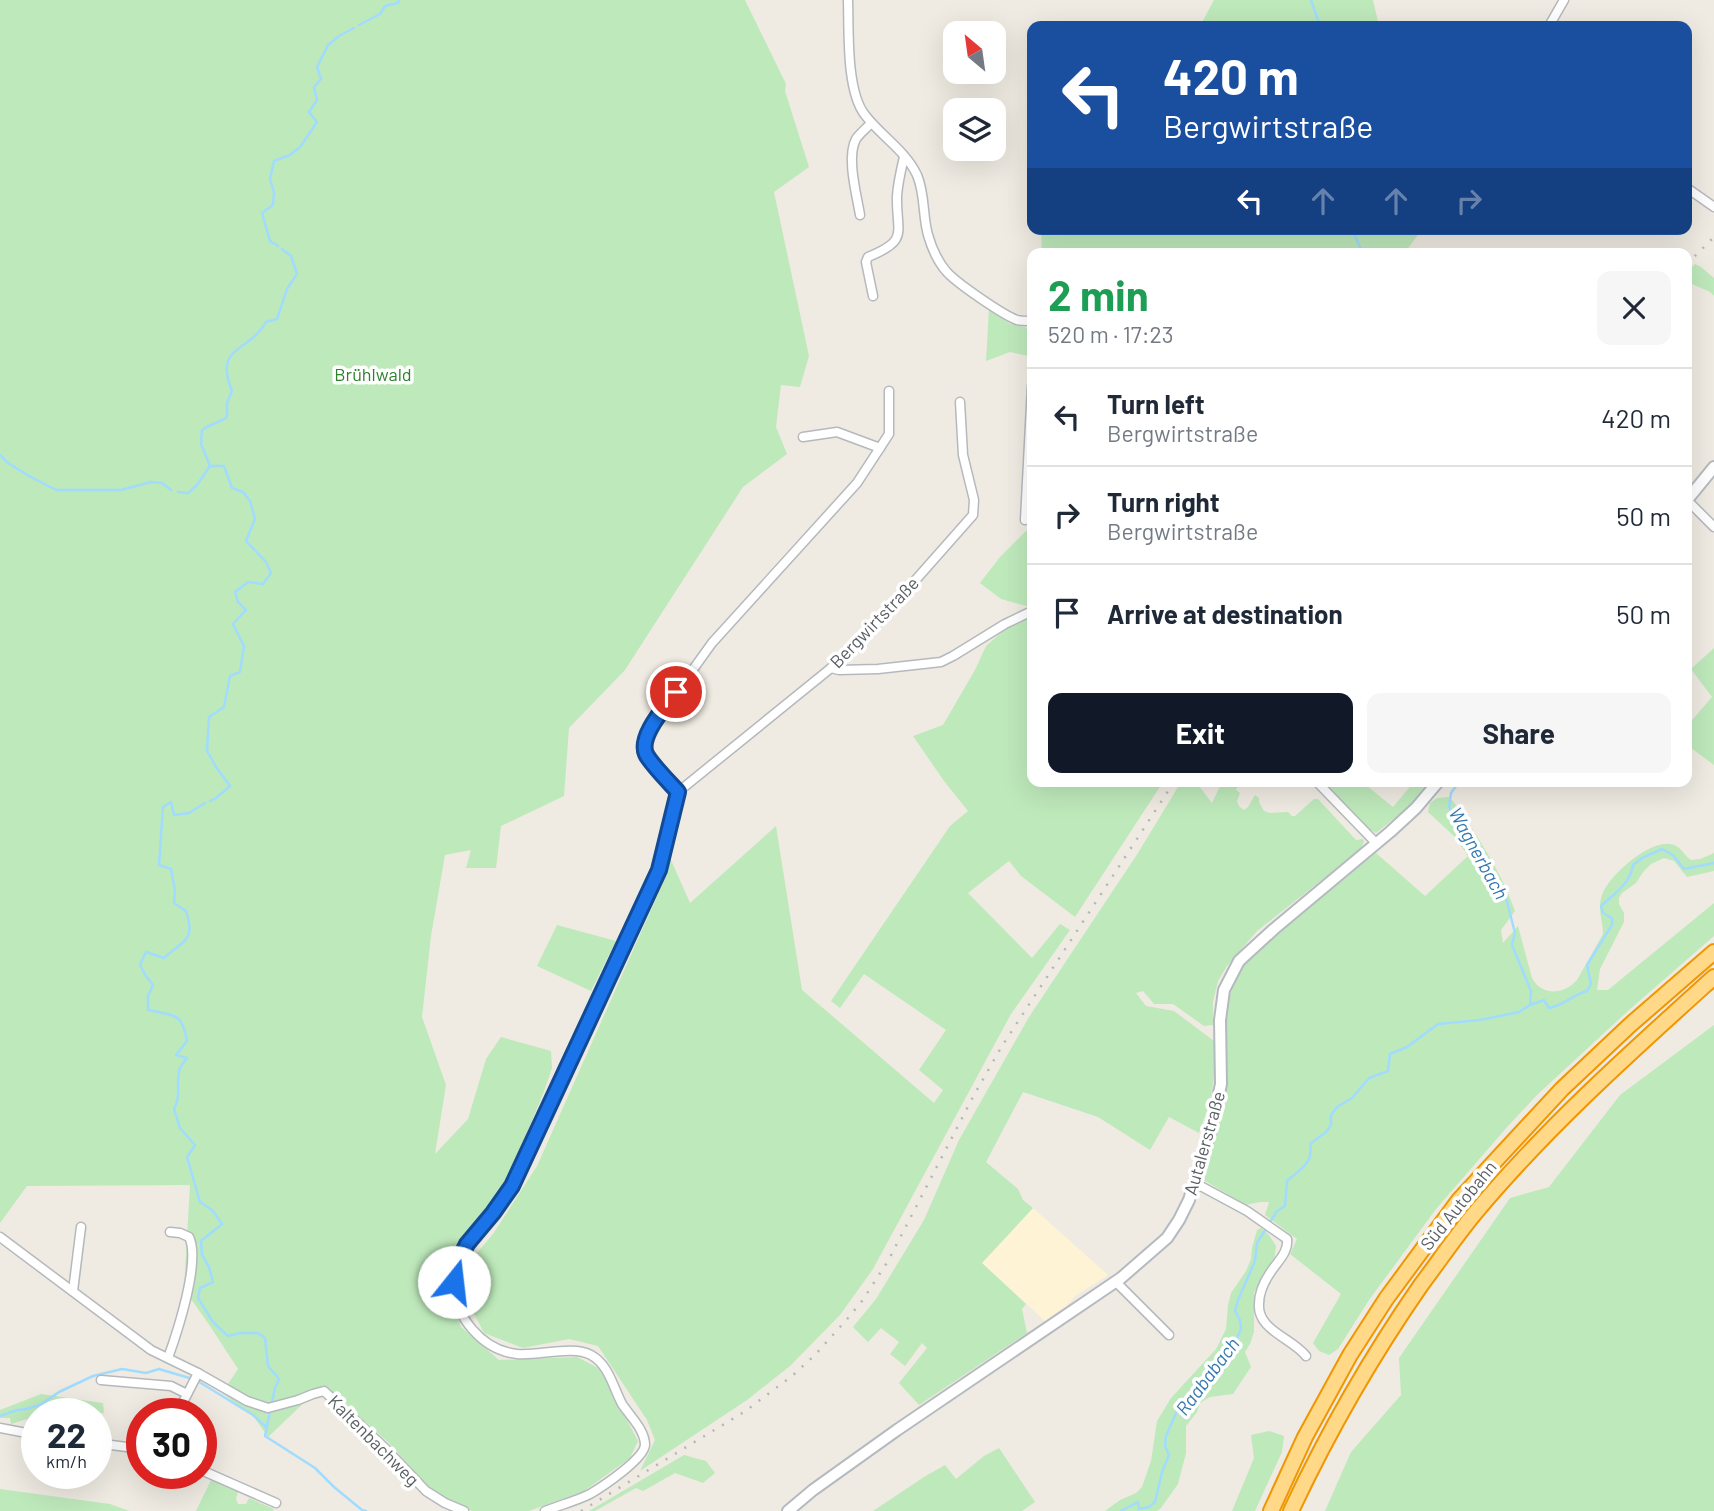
<!DOCTYPE html>
<meta charset="utf-8">
<style>
body{margin:0;font-family:Barlow,sans-serif;background:#f6f6f7;color:#1f2937;height:100vh;display:flex;flex-direction:column;font-size:26px;white-space:nowrap}
*{box-sizing:border-box;margin:0}
p{font-size:23px;color:#747a83}
.icon{flex:none;width:38px;height:38px;fill:none;stroke:currentColor;stroke-width:2;stroke-linecap:round;stroke-linejoin:round}
.map{position:relative;flex:1;overflow:hidden}
.sheet{position:absolute;left:1027px;top:248px;width:665px;height:539px;display:flex;flex-direction:column;background:#fff;border-radius:14px;box-shadow:0 7px 28px #0002}
.sheet>*{flex:none}
.guide{position:absolute;left:1027px;top:21px;width:665px;height:214px;border-radius:14px;box-shadow:0 7px 28px #0002;background:#1a4fa0;color:#fff;overflow:hidden}
.needle{width:46px;rotate:331deg}
.buttons{position:absolute;left:943px;top:21px;display:grid;gap:14px}
.buttons a{display:grid;place-items:center;width:63px;height:63px;border-radius:14px;background:#fff;box-shadow:0 7px 28px #0002;font-size:35px}
.speed{position:absolute;left:21px;top:1398px;display:flex;gap:14px;font-size:35px;font-weight:700;text-align:center}
.speed>*{display:grid;place-content:center;width:91px;height:91px;border-radius:50%;background:#fff;box-shadow:0 7px 28px #0002;line-height:1}
.speed small{font-size:18px;font-weight:400}
.speed .limit{border:10px solid #d22;background:#fff;color:#111}
.pin{position:absolute;display:grid;place-items:center;width:60px;height:60px;color:#fff;margin:-30px;border:4px solid #fff;border-radius:50%;box-shadow:0 2px 7px #0007}
.me{position:absolute;width:77px;margin:-38px;rotate:16deg;stroke-linejoin:round;filter:drop-shadow(0 0 5px #0008)}
.turn{display:flex;align-items:center;gap:24px;height:147px;padding:0 21px;font-size:32px}
.turn .icon{width:91px;height:91px;stroke-width:2.5}
.turn b{display:block;font-size:49px;line-height:60px}
.lanes{display:flex;align-items:center;height:66px;padding:0 21px;background:#0003;justify-content:center;gap:35px;direction:ltr}
.lanes .off{opacity:.35}
.round{display:grid;place-items:center;flex:none;width:74px;height:74px;border-radius:14px;background:#f6f6f7}
.head{display:flex;align-items:center;justify-content:space-between;height:119px;padding:0 21px}
h1{font-size:42px;font-weight:700;line-height:52px;color:#1e9e55}
.action{display:flex;gap:14px;margin-top:auto;padding:14px 21px}
.action a{flex:1;height:80px;border-radius:14px;background:#111827;color:#fff;font-size:28px;font-weight:700;line-height:80px;text-align:center}
.action a+a{background:#f6f6f7;color:#1f2937}
ul{padding:0;list-style:none}
li{display:flex;align-items:center;gap:21px;height:98px;padding:0 21px;border-top:2px solid #e0e1e3}
li div{flex:1}
li b{display:block;font-size:26px}
li em{font-style:normal}
.map>svg:first-child{display:block}
</style>
<div class="map">
<svg width="1714" height="1511" viewBox="0 0 1714 1511">
<rect width="100%" height="100%" fill="#efebe2"/>
<!-- commercial -->
<polygon fill="#fff3d6" points="1033,1208 1108,1275 1075,1296 1066,1306 1045,1321 982,1263"/>
<!-- green -->
<g fill="#bee9bb">
<polygon points="0,0 745,0 786,84 785,91 809,167 774,192 809,356 800,387 781,385 776,427 787,454 743,487 625,670 569,728 564,796 501,826 496,868 466,868 471,850 445,855 431,936 422,1017 446,1085 435,1154 468,1119 486,1059 501,1037 551,1051 552,1068 543,1094 505,1185 450,1257 448,1292 461,1327 499,1360 577,1357 600,1369 638,1441 630,1458 584,1491 529,1511 472,1511 434,1493 389,1443 329,1390 308,1399 268,1437 254,1417 222,1393 238,1369 210,1326 184,1289 190,1185 27,1186 0,1223"/>
<polygon points="1214,0 1373,0 1379,26 1200,26"/>
<polygon points="1041,229 1422,229 1404,254 1042,254"/>
<polygon points="1695,264 1701,267 1714,278 1714,296 1710,292 1687,282 1687,271"/>
<polygon points="989,309 1010,324 1032,329 1032,357 1010,352 986,361"/>
<polygon points="1032,488 1032,782 1163,782 1075,917 1021,876 1009,861 968,893 1032,958 1060,924 1070,930 1011,1014 873,1269 840,1315 790,1366 747,1400 640,1471 655,1440 647,1420 598,1346 569,1339 523,1348 484,1333 469,1304 467,1265 493,1234 537,1166 667,874 667,851 690,903 776,826 802,990 934,1103 943,1090 919,1070 946,1030 864,974 840,1008 831,1001 950,826 968,811 944,781 913,736 943,725 975,670 986,646 1030,607 1001,599 980,583 1000,557 1027,530"/>
<polygon points="1714,648 1714,765 1687,745 1687,726 1712,697 1691,669"/>
<path d="M 1181,782 L 1196,782 L 1212,803 L 1222,782 L 1240,782 L 1236,790 L 1240,793 L 1237,801 L 1239,806 L 1244,810 L 1248,807 L 1255,795 L 1259,798 L 1259,802 L 1264,811 L 1270,813 L 1288,812 L 1292,816 L 1295,816 L 1314,799 L 1318,799 L 1356,840 L 1363,839 L 1364,841 L 1361,849 L 1257,931 L 1227,966 L 1218,981 L 1213,1002 L 1213,1025 L 1204,1026 L 1173,1004 L 1154,1004 L 1143,991 L 1136,993 L 1146,1006 L 1174,1011 L 1214,1041 C 1216,1080 1213,1096 1199,1133 L 1169,1117 L 1150,1150 L 1098,1117 L 1023,1092 L 986,1162 L 1018,1189 L 1023,1200 L 1033,1208 L 982,1263 L 1026,1304 L 1022,1309 L 1027,1333 L 919,1405 L 899,1383 L 927,1348 L 922,1343 L 905,1366 L 890,1354 L 899,1342 L 881,1328 L 868,1342 L 853,1327 L 876,1299 L 924,1220 L 959,1140 L 1029,1017 L 1138,853 Z"/>
<polygon points="1324,782 1369,782 1367,786 1393,807 1414,782 1431,782 1407,808 1376,833 1368,828"/>
<path d="M 1449,797 C 1461,809 1469,824 1478,838 C 1493,862 1506,885 1515,911 L 1501,930 L 1503,943 L 1518,926 L 1532,978 C 1541,996 1564,995 1577,980 L 1603,934 C 1603,921 1597,909 1602,895 C 1608,876 1649,840 1670,844 C 1681,845 1683,855 1691,860 L 1700,859 L 1714,853 L 1714,871 L 1687,877 L 1674,861 L 1664,858 L 1651,864 L 1643,872 L 1636,883 L 1622,893 L 1619,898 L 1619,904 L 1624,913 L 1624,922 L 1600,969 L 1597,990 L 1608,990 L 1714,903 L 1714,936 L 1629,1010 L 1537,1095 L 1508,1126 L 1436,1209 L 1369,1300 L 1338,1349 L 1329,1355 L 1319,1351 L 1313,1343 L 1341,1294 L 1290,1254 L 1297,1239 L 1265,1215 L 1269,1202 L 1260,1202 L 1246,1205 L 1200,1178 L 1224,1070 L 1226,1045 L 1226,1011 L 1234,981 L 1245,963 L 1264,943 L 1376,853 L 1425,896 L 1468,856 L 1456,838 L 1428,812 L 1430,803 L 1437,798 Z"/>
<polygon points="557,925 616,941 591,991 537,966"/>
<polygon points="1714,1025 1714,1511 1325,1511 1351,1452 1401,1395 1399,1358 1510,1198 1549,1187 1620,1095"/>
<polygon points="1261,1228 1269,1235 1276,1246 1274,1262 1254,1293 1254,1332 1250,1344 1245,1352 1251,1367 1233,1394 1210,1397 1200,1403 1197,1412 1186,1426 1186,1453 1178,1484 1161,1508 1157,1511 1105,1511 1120,1500 1136,1493 1142,1487 1151,1461 1157,1421 1171,1398 1216,1349 1226,1329 1228,1305 1231,1293 1246,1271 1251,1259 1252,1248 1257,1230"/>
<polygon points="41,1394 103,1403 104,1413 51,1410 43,1414 37,1414 37,1416 11,1424 10,1418 0,1418 0,1410"/>
<polygon points="1269,1431 1284,1436 1282,1452 1255,1511 1232,1511 1254,1458 1251,1435"/>
<polygon points="999,1448 1035,1502 1022,1511 873,1511 924,1477 945,1465 956,1479 984,1456"/>
<polygon points="684,1455 706,1461 715,1473 703,1483 675,1473 643,1491 636,1488 595,1511 589,1511"/>
<polygon points="211,1480 238,1492 236,1499 238,1504 246,1504 249,1498 274,1509 273,1511 196,1511"/>
<polygon points="0,1489 110,1504 129,1511 0,1511"/>
</g>
<g fill="none" stroke-linecap="round" stroke-linejoin="round">
<!-- stream -->
<g stroke="#a1dcff" stroke-width="2.5">
<polyline points="1311,0 1320,26"/>
<polyline points="359,25 380,14 385,6 398,3 399,0"/>
<polyline points="1352,229 1363,254"/>
<polyline points="278,246 270,241 262,213 273,205 274,192 270,179 274,161 290,155 300,147 317,122 309,112 317,100 314,87 321,79 317,67 328,45 339,36 354,28"/>
<polyline points="0,455 8,463 29,476 56,490 121,490 151,482 162,483 171,490"/>
<polyline points="178,492 188,493 197,485 210,466"/>
<polyline points="1459,782 1451,793 1449,807 1489,867 1506,898 1515,933 1512,945 1531,991 1530,1005"/>
<path d="M 210,801 L 216,798 L 230,786 L 216,767 L 207,751 L 209,717 L 224,707 L 230,676 L 240,672 L 244,646 L 233,624 L 246,610 L 238,602 L 235,592 L 248,582 L 263,584 L 271,573 L 266,562 L 246,541 L 255,519 L 250,501 L 243,492 L 232,488 L 224,466 L 210,466 L 201,444 L 202,430 C 210,424 219,423 227,417 L 227,403 L 232,391 C 213,345 249,353 266,322 L 277,319 L 287,289 L 297,274 L 291,256 L 282,249"/>
<path d="M 205,803 L 189,813 L 174,815 L 171,802 L 163,807 L 159,865 L 171,869 L 175,890 L 174,903 L 186,911 C 196,941 184,940 164,958 L 146,952 L 140,965 L 146,976 L 153,985 L 148,996 L 148,1010 C 175,1016 182,1012 187,1041 L 176,1055 L 187,1058 C 186,1059 180,1068 180,1068 C 175,1083 182,1095 174,1109 L 180,1128 L 195,1145 L 187,1157 L 200,1202 L 212,1210 L 222,1224 L 201,1241 L 202,1255 L 209,1267 L 213,1282 L 200,1288 L 198,1298 L 213,1322 L 228,1336 L 240,1333 L 258,1333 L 265,1338 L 268,1366 L 279,1379 L 275,1388 L 265,1436 L 315,1468 L 334,1487 L 362,1510 L 366,1511"/>
<polyline points="0,1416 17,1410 26,1409 40,1405 59,1392 93,1376 122,1369 146,1373 159,1369 196,1380 253,1415 266,1427"/>
<path d="M 1121,1511 L 1138,1502 L 1139,1509 L 1149,1507 L 1155,1502 L 1162,1472 L 1169,1455 L 1165,1446 L 1166,1436 L 1180,1404 L 1233,1347 L 1241,1329 L 1240,1320 L 1235,1311 L 1238,1300 L 1255,1261 L 1257,1243 L 1277,1211 L 1285,1206 L 1287,1181 C 1300,1169 1314,1163 1310,1144 L 1326,1132 L 1331,1125 L 1331,1115 L 1337,1107 L 1352,1098 L 1369,1078 L 1388,1071 L 1390,1054 L 1407,1047 L 1438,1024 L 1480,1020 L 1519,1012 L 1530,1005 L 1544,1000 L 1549,1008 C 1563,1006 1572,995 1587,991 L 1591,984 L 1587,965 L 1612,925 L 1612,918 L 1603,913 L 1601,906 C 1614,894 1630,884 1633,865 L 1642,858 L 1662,849 L 1673,855 L 1684,869 L 1714,863"/>
</g>
<defs>
<g id="street">
<path d="M 848,0 C 849,31 846,91 865,115 C 881,136 906,151 917,175 C 926,196 922,219 929,238 C 932,249 939,263 946,271 C 955,282 1003,315 1017,320 C 1021,321 1028,321 1032,321"/>
<polyline points="1549,26 1564,0"/>
<polyline points="1687,188 1714,207"/>
<path d="M 860,215 C 857,196 846,157 856,139 C 860,133 867,128 871,123"/>
<path d="M 873,296 L 866,262 L 868,257 C 910,240 896,233 897,196 C 898,182 901,170 904,157"/>
<polyline points="803,437 837,432 880,448"/>
<polyline points="1687,500 1714,527"/>
<polyline points="1025,520 1032,386"/>
<polyline points="831,668 839,670 878,669 941,662 953,656 1005,624 1032,611"/>
<polyline points="1317,782 1377,844"/>
<polyline points="678,792 646,756 644,745 648,732 712,643 857,483 889,434 889,391"/>
<path d="M 1195,1183 L 1247,1211 L 1287,1239 C 1289,1252 1277,1262 1270,1273 C 1264,1282 1259,1293 1259,1304 C 1257,1330 1292,1338 1306,1356"/>
<polyline points="0,1237 151,1350 198,1373 247,1401 268,1408 298,1400 313,1394 324,1391 386,1449 426,1491 445,1503 464,1511"/>
<polyline points="1116,1282 1169,1335"/>
<polyline points="73,1291 81,1227"/>
<path d="M 168,1358 C 177,1333 201,1261 189,1237 L 180,1233 L 170,1232"/>
<polyline points="101,1380 171,1386 187,1394"/>
<polyline points="177,1414 198,1373"/>
<polyline points="0,1428 37,1435"/>
<polyline points="96,1443 142,1449"/>
<polyline points="201,1470 276,1503"/>
<path d="M 545,1511 C 560,1505 576,1501 590,1494 C 602,1487 644,1459 645,1445 C 645,1430 630,1416 622,1404 C 613,1387 609,1365 591,1355 C 573,1345 539,1356 517,1354 C 498,1352 484,1343 472,1329 C 451,1305 450,1272 466,1245 C 473,1233 485,1223 493,1212 C 500,1203 506,1194 512,1186 L 659,870 L 678,792 L 831,668 L 859,644 L 973,515 L 974,500 L 963,455 L 960,402"/>
</g>
<g id="secondary">
<polyline points="1687,500 1714,467"/>
<polyline points="788,1511 813,1490 897,1430 1121,1278 1167,1238 1179,1220 1189,1200 1211,1130 1221,1084 1220,1020 1224,990 1239,961 1274,929 1390,832 1416,808 1438,782"/>
</g>
<g id="highway">
<polyline points="1271,1511 1305,1437 1350,1355 1386,1299 1459,1200 1562,1089 1630,1025 1714,952"/>
<path d="M 1291,1511 C 1328,1432 1371,1357 1421,1285 C 1439,1261 1456,1236 1475,1213 C 1547,1127 1631,1052 1714,977"/>
</g>
</defs>
<!-- street casing -->
<use href="#street" stroke="#b5b9bd" stroke-width="11"/>
<!-- secondary casing -->
<use href="#secondary" stroke="#b5bac0" stroke-width="14"/>
<!-- highway casing -->
<use href="#highway" stroke="#f09600" stroke-width="18"/>
<!-- street -->
<use href="#street" stroke="#fff" stroke-width="8"/>
<!-- secondary -->
<use href="#secondary" stroke="#fff" stroke-width="10"/>
<!-- highway -->
<use href="#highway" stroke="#ffd988" stroke-width="14"/>
<!-- rail -->
<g stroke="#b4b5b5" stroke-width="2.5" stroke-dasharray="2 9" stroke-linecap="butt">
<polyline points="1687,264 1714,237"/>
<polyline points="581,1511 744,1412 792,1376 815,1355 848,1318 862,1301 888,1261 974,1095 1002,1046 1174,782"/>
</g>
</g>
<g fill="none" stroke-linecap="round" stroke-linejoin="round">
<defs>
<path id="route" d="M 454,1282 L 458,1262 L 467,1244 L 493,1213 L 512,1186 L 659,870 L 678,792 C 670,783 650,763 646,754 C 638,736 666,706 676,692"/>
</defs>
<!-- route casing -->
<use href="#route" stroke="#114b97" stroke-width="18"/>
<!-- route -->
<use href="#route" stroke="#1a73e8" stroke-width="12"/>
</g>
<g text-anchor="middle" dominant-baseline="central" stroke-width="7" stroke-linejoin="round" paint-order="stroke">
<!-- park labels -->
<g font-size="18" fill="#2d822c" stroke="#fff">
<text x="373" y="374">Brühlwald</text>
</g>
<!-- street labels -->
<g font-size="18" fill="#5a5f64" stroke="#fff">
<text transform="translate(874 622) rotate(-46)">Bergwirtstraße</text>
<text transform="translate(1204 1143) rotate(-74)">Autalerstraße</text>
<text transform="translate(1458 1205) rotate(-51)">Süd Autobahn</text>
<text transform="translate(374 1440) rotate(45)">Kaltenbachweg</text>
</g>
<!-- water labels -->
<g font-size="19" font-style="italic" fill="#3378b1" stroke="#fff">
<text transform="translate(1479 853) rotate(61)">Wagnerbach</text>
<text transform="translate(1207 1376) rotate(-53)">Raababach</text>
</g>
</g>
</svg>
<div class="buttons">
<a><svg class="needle" viewBox="-14 -14 28 28"><path d="M0-13l5 13h-10z" fill="#e53935"/><path d="M0 13l5-13h-10z" fill="#747a83"/></svg></a>
<a><svg class="icon" aria-label="layers" viewBox="0 0 24 24"><path d="M12 4l9 5-9 5-9-5zM3 14l9 5 9-5"/></svg></a>
</div>
<div class="speed"><div>22<small>km/h</small></div><div class="limit">30</div></div>
<div class="pin" style="left:676px;top:692px;background:#d93025"><svg class="icon" aria-label="arrive" viewBox="0 0 24 24"><path d="M6 21V4h12l-3 4 3 4H6"/></svg></div>
<svg class="me" style="left:454px;top:1282px" viewBox="-20 -20 40 40"><circle r="19" fill="#fff"/><path d="M0-13L10 11 0 6-10 11z" fill="#1a73e8"/></svg>
<div class="guide">
<div class="turn"><svg class="icon" aria-label="left" viewBox="0 0 24 24"><path d="M17 20v-9H6M10 6l-5 5 5 5"/></svg><div><b>420 m</b>Bergwirtstraße</div></div>
<div class="lanes"><svg class="icon" aria-label="left" viewBox="0 0 24 24"><path d="M17 20v-9H6M10 6l-5 5 5 5"/></svg><svg class="icon off" aria-label="ahead" viewBox="0 0 24 24"><path d="M12 20V5M6 11l6-6 6 6"/></svg><svg class="icon off" aria-label="ahead" viewBox="0 0 24 24"><path d="M12 20V5M6 11l6-6 6 6"/></svg><svg class="icon off" aria-label="right" viewBox="0 0 24 24"><path d="M7 20v-9h11M14 6l5 5-5 5"/></svg></div>
</div>
<section class="sheet">
<div class="head"><div><h1>2 min</h1><p>520 m · 17:23</p></div><a class="round"><svg class="icon" aria-label="close" viewBox="0 0 24 24"><path d="M6 6l12 12M18 6L6 18"/></svg></a></div>
<ul>
<li><svg class="icon" aria-label="left" viewBox="0 0 24 24"><path d="M17 20v-9H6M10 6l-5 5 5 5"/></svg><div><b>Turn left</b><p>Bergwirtstraße</p></div><em>420 m</em></li>
<li><svg class="icon" aria-label="right" viewBox="0 0 24 24"><path d="M7 20v-9h11M14 6l5 5-5 5"/></svg><div><b>Turn right</b><p>Bergwirtstraße</p></div><em>50 m</em></li>
<li><svg class="icon" aria-label="arrive" viewBox="0 0 24 24"><path d="M6 21V4h12l-3 4 3 4H6"/></svg><div><b>Arrive at destination</b></div><em>50 m</em></li>
</ul>
<div class="action"><a>Exit</a><a>Share</a></div>
</section>
</div>
